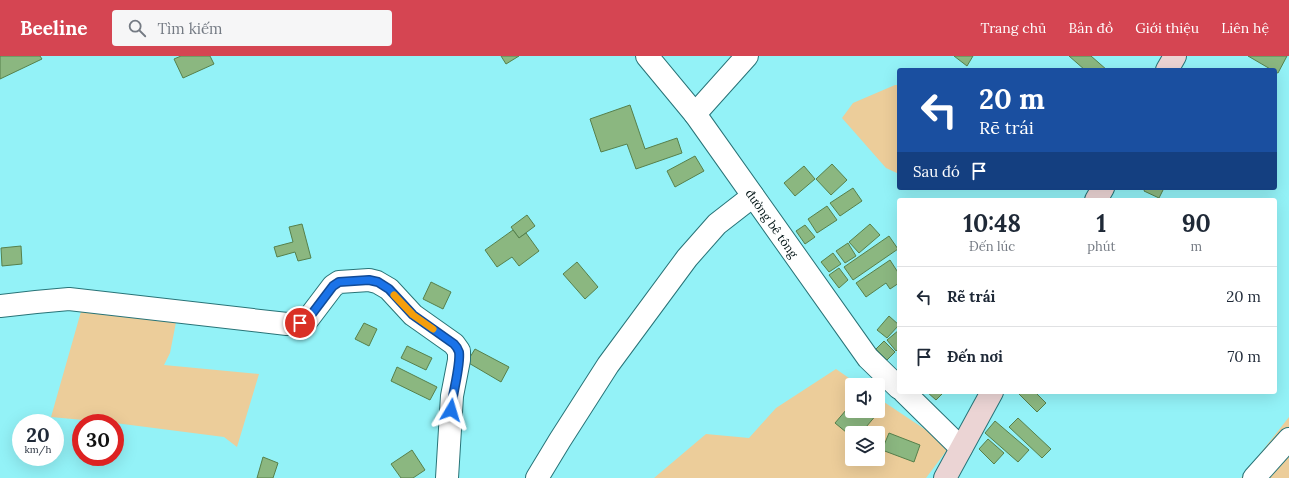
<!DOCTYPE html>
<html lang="vi">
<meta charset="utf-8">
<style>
body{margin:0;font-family:Lora,serif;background:#f6f6f7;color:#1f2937;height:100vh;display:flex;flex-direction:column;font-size:15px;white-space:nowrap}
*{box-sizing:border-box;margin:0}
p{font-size:13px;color:#747a83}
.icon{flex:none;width:22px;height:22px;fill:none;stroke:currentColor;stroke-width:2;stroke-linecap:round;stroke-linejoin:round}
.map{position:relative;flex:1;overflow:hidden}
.details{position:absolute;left:897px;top:142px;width:380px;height:196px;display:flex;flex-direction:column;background:#fff;border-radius:4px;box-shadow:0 4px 16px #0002}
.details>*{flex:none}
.top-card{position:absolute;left:897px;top:12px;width:380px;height:122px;border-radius:4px;box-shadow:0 4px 16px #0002;background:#1a4fa0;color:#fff;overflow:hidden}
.controls{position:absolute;left:845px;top:322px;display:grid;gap:8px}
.controls a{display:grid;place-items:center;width:40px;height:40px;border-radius:4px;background:#fff;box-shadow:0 4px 16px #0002;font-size:20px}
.speed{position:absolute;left:12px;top:358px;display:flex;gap:8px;font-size:20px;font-weight:700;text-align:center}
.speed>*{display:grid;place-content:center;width:52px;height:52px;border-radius:50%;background:#fff;box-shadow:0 4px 16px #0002;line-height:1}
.speed small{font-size:10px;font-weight:400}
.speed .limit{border:6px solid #d22;background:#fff;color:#111}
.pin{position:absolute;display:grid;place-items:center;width:34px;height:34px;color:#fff;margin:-17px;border:2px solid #fff;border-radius:50%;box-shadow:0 1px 4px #0007}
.me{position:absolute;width:44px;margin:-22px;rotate:7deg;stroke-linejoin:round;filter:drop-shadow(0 0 3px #0008)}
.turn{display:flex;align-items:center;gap:14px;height:84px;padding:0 16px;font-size:18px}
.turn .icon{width:52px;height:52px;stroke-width:2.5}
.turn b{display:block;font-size:28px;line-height:34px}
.then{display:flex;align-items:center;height:38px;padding:0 16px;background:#0003;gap:8px;font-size:15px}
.eta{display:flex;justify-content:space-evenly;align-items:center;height:68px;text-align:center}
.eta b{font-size:24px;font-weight:700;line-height:28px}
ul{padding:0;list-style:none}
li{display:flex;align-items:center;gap:12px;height:60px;padding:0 16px;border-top:1px solid #e0e1e3}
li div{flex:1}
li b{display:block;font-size:15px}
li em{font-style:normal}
header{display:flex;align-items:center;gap:24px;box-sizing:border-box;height:56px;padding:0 20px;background:#d54552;color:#fff}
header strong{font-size:19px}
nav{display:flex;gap:22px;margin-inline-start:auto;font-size:14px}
.search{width:280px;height:36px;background:#f6f6f7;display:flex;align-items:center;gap:10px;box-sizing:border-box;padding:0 14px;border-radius:4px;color:#747a83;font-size:15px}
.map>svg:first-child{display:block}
</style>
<header>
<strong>Beeline</strong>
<div class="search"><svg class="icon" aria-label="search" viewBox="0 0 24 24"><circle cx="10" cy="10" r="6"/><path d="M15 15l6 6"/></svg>Tìm kiếm</div>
<nav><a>Trang chủ</a><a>Bản đồ</a><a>Giới thiệu</a><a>Liên hệ</a></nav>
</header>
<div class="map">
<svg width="1289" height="422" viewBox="0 0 1289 422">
<rect width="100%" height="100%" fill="#93f2f7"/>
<!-- green -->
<g fill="#eccd9a" fill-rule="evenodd">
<polygon points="895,29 899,29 899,118 886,112 842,62 853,47"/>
<polygon points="86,238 179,251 170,297 164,309 259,318 237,391 224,381 115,367 51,361"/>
<path d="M 836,313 L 859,329 L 852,329 L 852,355 L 878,355 L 878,342 L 950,390 L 926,422 L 654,422 L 706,378 L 749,382 L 776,352 ZM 852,377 L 878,377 L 878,403 L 852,403 Z"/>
<polygon points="1289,361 1289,422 1241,422"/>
</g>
<!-- building -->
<g fill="#8bb780" stroke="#56804b">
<polygon points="0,0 40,0 42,3 0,23"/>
<polygon points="181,0 210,0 214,8 183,22 174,3"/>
<polygon points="501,0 519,0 506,8"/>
<polygon points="954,0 973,0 967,10"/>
<polygon points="1069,0 1091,0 1107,14 1085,14"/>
<polygon points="1248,0 1287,0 1278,17 1275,16 1275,14 1272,14"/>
<polygon points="630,49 645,93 677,82 682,97 636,113 627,88 601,96 590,63"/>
<polygon points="695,100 704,115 675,131 667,115"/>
<polygon points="832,108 847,124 831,139 816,123"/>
<polygon points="804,110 815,123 795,140 784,127"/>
<polygon points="853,132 862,145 840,160 830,147"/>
<polygon points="1145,132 1164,132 1159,142 1144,135"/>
<polygon points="827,150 837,164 817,177 808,163"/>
<polygon points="527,159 535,170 519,182 511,171"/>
<polygon points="302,168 311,202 298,205 295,196 277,201 274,191 293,186 289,171"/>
<polygon points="870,168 880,179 859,197 849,186"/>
<polygon points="805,169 815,181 805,188 796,175"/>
<polygon points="513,174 519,182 526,177 539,195 519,210 512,201 497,211 485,194"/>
<polygon points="889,180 898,193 853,224 844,211"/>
<polygon points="848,187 856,200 845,207 836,195"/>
<polygon points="21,190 22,208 2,210 1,192"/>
<polygon points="833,197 841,208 829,216 821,206"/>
<polygon points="890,204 899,218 899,227 890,233 886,227 866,241 856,227"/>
<polygon points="577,206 598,231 585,243 563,218"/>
<polygon points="839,212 848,224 839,232 829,219"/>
<polygon points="431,226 451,236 443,253 423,243"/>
<polygon points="889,260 899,269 887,282 877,274"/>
<polygon points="364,267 377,273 369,290 355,283"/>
<polygon points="899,274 899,292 896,295 887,284"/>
<polygon points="884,285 895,296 887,304 876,293"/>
<polygon points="407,290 432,302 426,314 401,302"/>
<polygon points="475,293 509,311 501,326 467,306"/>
<polygon points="397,311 437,331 430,344 391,325"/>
<polygon points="927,336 944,336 936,344"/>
<polygon points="1017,336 1035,336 1046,347 1037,356"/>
<polygon points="852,347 852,355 873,355 877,358 861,377 852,377 852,381 835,367"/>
<polygon points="1018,362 1051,393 1042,402 1009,371"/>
<polygon points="995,365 1029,394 1018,406 985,377"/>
<polygon points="889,377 920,389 914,406 882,394"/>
<polygon points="988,383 1004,397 994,408 979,393"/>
<polygon points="412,394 425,414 413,422 401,422 391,408"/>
<polygon points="263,401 278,407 273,422 257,422"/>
</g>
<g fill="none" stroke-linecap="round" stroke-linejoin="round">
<defs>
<g id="street">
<path id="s1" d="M 647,0 L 695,58 L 868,302 L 899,332"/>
<polyline points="695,58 747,0"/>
<polyline points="0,250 36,246 69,243 287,268 300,267 308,263 333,230 339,226 369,224 377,226 389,233 413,259 454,288 459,295 459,304 452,340 447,422"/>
<polyline points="904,336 961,392"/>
<polyline points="537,422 560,384 608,309 687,202 717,168 753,140"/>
<polyline points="1254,422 1289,383"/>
</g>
<g id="secondary">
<polyline points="1167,14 1175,0"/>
<polyline points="1096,144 1103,132"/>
<polyline points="945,422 992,336"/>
</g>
</defs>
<!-- street casing -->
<use href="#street" stroke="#287377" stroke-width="24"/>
<!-- secondary casing -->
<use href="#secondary" stroke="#287377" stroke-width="24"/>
<!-- street -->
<use href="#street" stroke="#fff" stroke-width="22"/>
<!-- secondary -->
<use href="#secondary" stroke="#ebd4d4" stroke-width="22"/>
</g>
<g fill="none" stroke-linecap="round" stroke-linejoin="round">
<defs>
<path id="route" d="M 300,267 L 308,263 L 333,230 L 339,226 L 369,224 L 378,226 L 389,233 L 413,259 L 454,288 C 456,290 458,293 459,296 C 461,309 452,339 451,354"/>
</defs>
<!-- route casing -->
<use href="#route" stroke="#114b97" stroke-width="10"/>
<!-- route -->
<use href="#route" stroke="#1a73e8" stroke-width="7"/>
<!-- slow -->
<polyline stroke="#f59e0b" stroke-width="7" points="394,239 413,259 433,273"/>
</g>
<g text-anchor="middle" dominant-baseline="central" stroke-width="3" stroke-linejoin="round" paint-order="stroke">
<!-- street labels -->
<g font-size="12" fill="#011314" stroke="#c3f9fb">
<text stroke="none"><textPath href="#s1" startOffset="209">đường bê tông</textPath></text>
</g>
</g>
</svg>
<div class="controls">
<a><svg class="icon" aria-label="sound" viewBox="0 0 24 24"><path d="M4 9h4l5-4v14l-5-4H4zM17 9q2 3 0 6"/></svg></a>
<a><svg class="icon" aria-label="layers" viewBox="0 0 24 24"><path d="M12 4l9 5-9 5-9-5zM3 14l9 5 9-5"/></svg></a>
</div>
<div class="speed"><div>20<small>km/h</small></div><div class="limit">30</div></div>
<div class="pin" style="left:300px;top:267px;background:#d93025"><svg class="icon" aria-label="arrive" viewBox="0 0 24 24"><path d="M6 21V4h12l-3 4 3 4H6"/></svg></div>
<svg class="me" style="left:451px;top:354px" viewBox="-20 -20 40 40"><path d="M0-17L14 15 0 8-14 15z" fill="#1a73e8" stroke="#fff" stroke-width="4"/></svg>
<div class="top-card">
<div class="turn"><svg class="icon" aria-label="left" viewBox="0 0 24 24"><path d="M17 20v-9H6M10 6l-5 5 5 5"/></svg><div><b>20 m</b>Rẽ trái</div></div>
<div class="then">Sau đó<svg class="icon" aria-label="arrive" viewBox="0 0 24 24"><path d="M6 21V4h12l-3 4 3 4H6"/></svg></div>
</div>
<section class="details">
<div class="eta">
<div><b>10:48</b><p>Đến lúc</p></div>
<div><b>1</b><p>phút</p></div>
<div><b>90</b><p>m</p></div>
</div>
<ul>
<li><svg class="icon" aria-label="left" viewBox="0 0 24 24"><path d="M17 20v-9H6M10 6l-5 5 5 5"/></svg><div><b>Rẽ trái</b></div><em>20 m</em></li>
<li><svg class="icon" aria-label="arrive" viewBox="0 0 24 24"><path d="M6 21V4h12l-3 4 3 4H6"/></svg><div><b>Đến nơi</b></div><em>70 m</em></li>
</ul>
</section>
</div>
